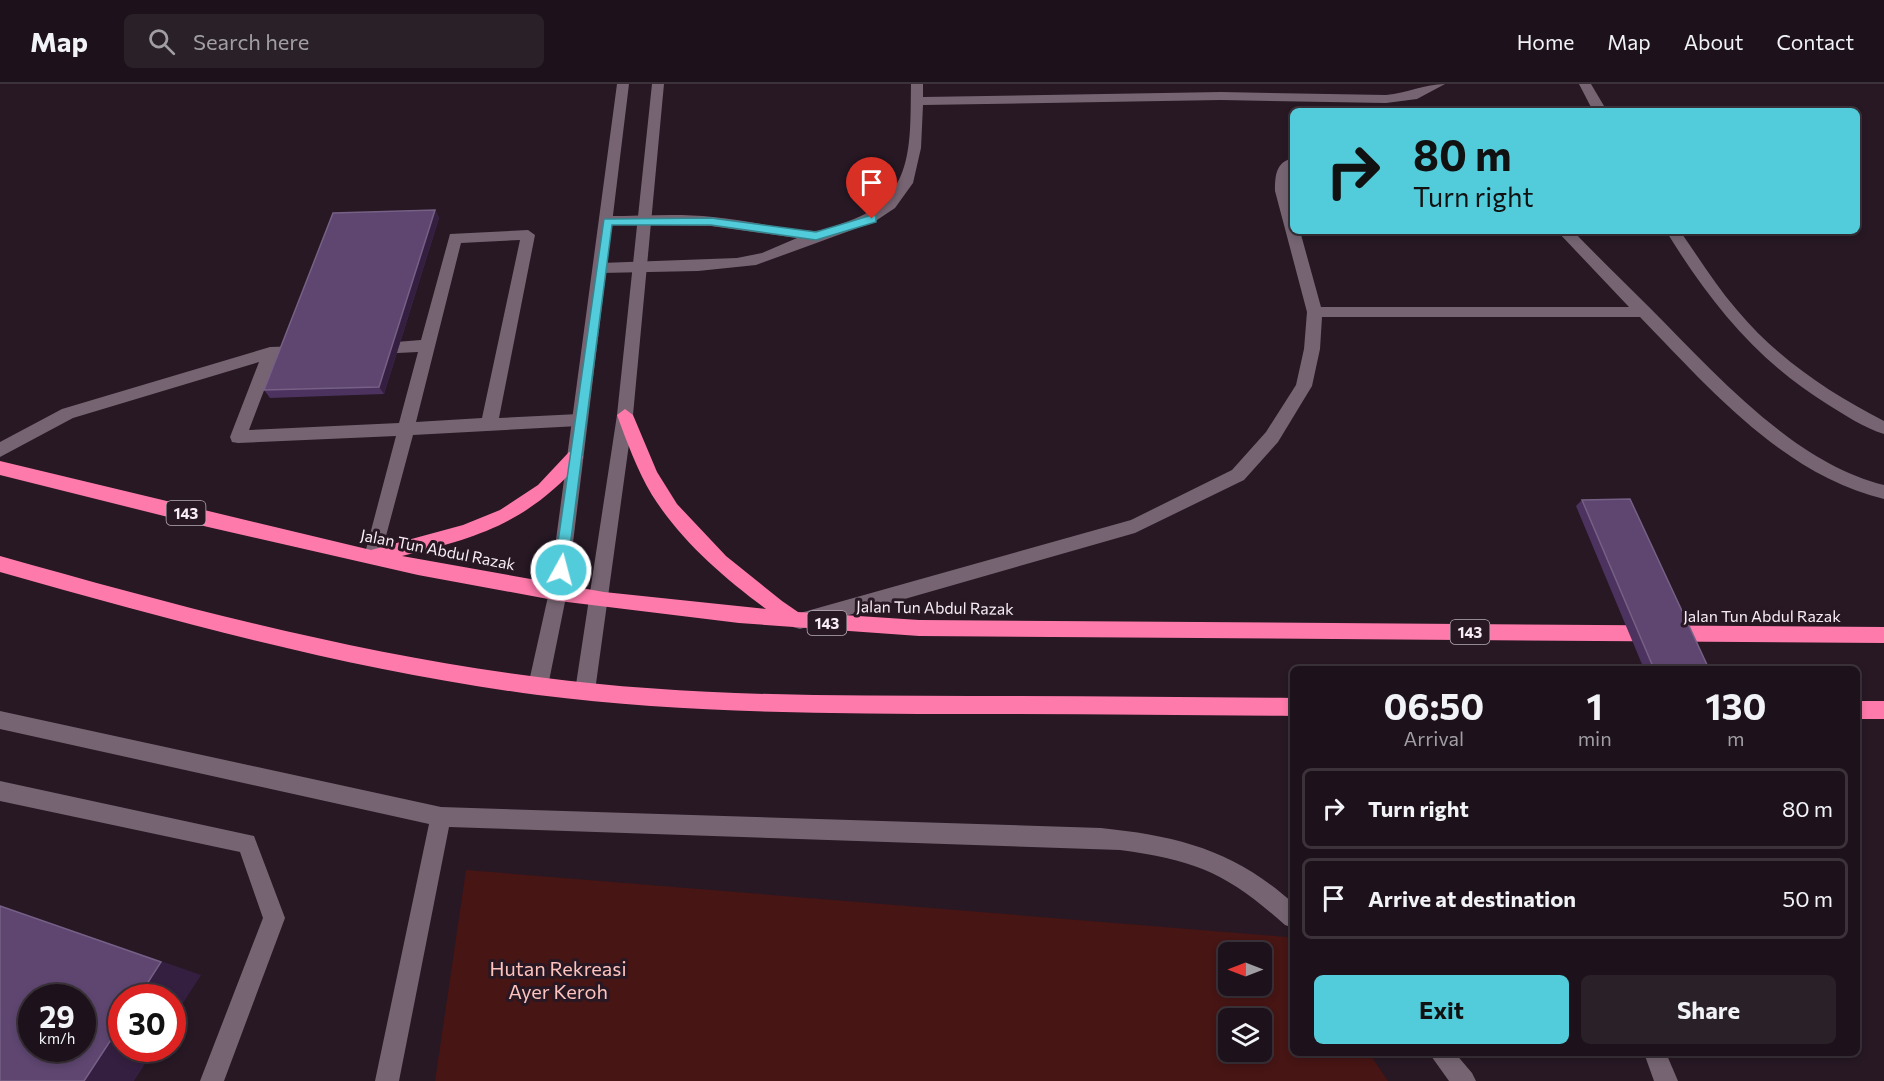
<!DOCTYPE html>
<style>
body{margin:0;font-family:Commissioner,sans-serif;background:#2a2028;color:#f1f3f6;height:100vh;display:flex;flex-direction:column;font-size:22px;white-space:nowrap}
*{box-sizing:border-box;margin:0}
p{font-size:20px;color:#a09ea3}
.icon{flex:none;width:33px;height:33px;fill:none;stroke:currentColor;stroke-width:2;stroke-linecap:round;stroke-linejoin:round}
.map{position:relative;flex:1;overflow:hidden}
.details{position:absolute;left:1290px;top:582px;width:570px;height:390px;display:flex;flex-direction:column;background:#1d121b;border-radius:9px;box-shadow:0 3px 9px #0003,0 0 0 2px #3b323a}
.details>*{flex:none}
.banner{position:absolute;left:1290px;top:24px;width:570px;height:126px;border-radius:9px;box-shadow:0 3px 9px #0003,0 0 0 2px #3b323a;background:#52cbda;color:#111;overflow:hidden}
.needle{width:39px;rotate:270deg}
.buttons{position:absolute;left:1218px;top:858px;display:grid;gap:12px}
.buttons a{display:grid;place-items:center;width:54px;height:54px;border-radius:9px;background:#1d121b;box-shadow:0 3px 9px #0003,0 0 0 2px #3b323a;font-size:30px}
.speed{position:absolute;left:18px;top:900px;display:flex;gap:12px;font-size:30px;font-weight:700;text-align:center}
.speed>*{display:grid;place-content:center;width:78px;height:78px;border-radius:50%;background:#1d121b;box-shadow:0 3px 9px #0003,0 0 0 2px #3b323a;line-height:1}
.speed small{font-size:15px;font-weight:400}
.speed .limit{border:9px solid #d22;background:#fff;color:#111}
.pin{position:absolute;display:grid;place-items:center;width:51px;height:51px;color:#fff;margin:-62px -26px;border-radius:50% 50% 50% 0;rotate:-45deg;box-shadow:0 0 6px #0007}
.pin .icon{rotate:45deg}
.me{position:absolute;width:66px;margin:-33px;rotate:7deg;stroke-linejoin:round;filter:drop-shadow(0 0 4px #0008)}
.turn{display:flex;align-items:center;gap:21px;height:126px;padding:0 24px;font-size:27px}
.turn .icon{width:78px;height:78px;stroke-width:2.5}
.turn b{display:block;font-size:42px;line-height:51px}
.eta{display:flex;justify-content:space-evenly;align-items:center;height:102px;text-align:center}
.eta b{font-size:36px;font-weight:700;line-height:42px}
.button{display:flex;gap:12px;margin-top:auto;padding:12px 24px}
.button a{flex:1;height:69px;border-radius:9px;background:#52cbda;color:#111;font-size:24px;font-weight:700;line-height:69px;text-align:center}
.button a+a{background:#2a2028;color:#f1f3f6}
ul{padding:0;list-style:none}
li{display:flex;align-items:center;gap:18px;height:81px;margin:0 12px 9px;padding:0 12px;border:3px solid #3b323a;border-radius:9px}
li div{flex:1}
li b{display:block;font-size:22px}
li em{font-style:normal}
header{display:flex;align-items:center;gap:36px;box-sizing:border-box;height:84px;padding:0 30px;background:#1d121b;border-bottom:2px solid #3b323a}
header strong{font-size:28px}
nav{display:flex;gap:33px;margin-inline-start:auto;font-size:21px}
.search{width:420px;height:54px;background:#2a2028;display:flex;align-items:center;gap:15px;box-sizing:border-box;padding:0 21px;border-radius:9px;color:#a09ea3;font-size:22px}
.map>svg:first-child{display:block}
</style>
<header>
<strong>Map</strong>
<div class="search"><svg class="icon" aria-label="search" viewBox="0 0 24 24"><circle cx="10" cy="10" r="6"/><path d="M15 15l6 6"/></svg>Search here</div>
<nav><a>Home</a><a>Map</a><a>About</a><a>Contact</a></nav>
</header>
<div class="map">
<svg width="1884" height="997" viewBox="0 0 1884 997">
<rect width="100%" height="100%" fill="#271824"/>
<!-- green -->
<path fill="#461514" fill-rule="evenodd" d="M 466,786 L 1287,853 L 1293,862 L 1293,969 L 1369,969 L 1388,997 L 435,997 ZM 1228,868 L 1262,868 L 1262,902 L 1228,902 ZM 1228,934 L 1262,934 L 1262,968 L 1228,968 Z"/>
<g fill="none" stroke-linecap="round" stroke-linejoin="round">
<!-- lane -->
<g fill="#766472" fill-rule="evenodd">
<path d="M 911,0 L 923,0 L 923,13 L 1221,8 L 1386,11 C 1407,9 1425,0 1445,0 L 1417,15 L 1386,19 L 1221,16 L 923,21 L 921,64 L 913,99 L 895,124 L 874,138 L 756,181 L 698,187 L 601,189 L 594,184 L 601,179 L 737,174 L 762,169 L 797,154 L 711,142 L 603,140 L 601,137 L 608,132 C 643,132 679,129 713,133 C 747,136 780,145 813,147 C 824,147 838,141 849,137 C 915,114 910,59 911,0 Z"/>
<polygon points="1579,0 1591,0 1607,27 1593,27"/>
<path d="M 1293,74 L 1293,83 L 1289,90 L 1293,147 L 1300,147 L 1321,223 L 1629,223 L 1557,147 L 1573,147 C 1598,173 1625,199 1650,224 C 1714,288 1793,379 1884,401 L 1884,415 C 1784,391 1710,305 1640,233 L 1322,233 L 1320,265 L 1312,302 L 1278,358 L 1244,396 L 1135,449 L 800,545 L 793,543 L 791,537 L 793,531 L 800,529 L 1131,436 L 1232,386 L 1266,348 L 1296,301 L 1304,265 L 1307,228 L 1275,107 C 1275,91 1276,78 1293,74 Z"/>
<path d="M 528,146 L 535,151 L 499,334 L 579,330 L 587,336 L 579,342 L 413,351 L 379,478 L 373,480 L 367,478 L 364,473 L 396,352 L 238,359 L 232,358 L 230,353 L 259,278 L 73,334 L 0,373 L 0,358 L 62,325 L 270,263 L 301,262 L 309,268 L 301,274 L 276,275 L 249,346 L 399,339 L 418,268 L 377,270 L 371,268 L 369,264 L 371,260 L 421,256 L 450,150 ZM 520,156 L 482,334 L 416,338 L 461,159 Z"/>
<path d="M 1666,147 L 1680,147 C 1699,174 1716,202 1737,226 C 1777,274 1829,309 1884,337 L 1884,350 C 1864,344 1845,331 1827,320 C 1757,277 1709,217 1666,147 Z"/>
<path d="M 0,627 L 441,723 L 1101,744 C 1178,752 1234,766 1293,819 L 1293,844 L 1285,841 C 1228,790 1196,776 1120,766 L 449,743 L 399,997 L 375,997 L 429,740 L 0,645 Z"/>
<polygon points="0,697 254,752 285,834 224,997 200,997 263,834 240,768 0,717"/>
<polygon points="1429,969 1455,969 1472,989 1476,997 1449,997"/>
<polygon points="1644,969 1666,969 1678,997 1654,997"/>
</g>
<!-- street -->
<g fill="#766472" fill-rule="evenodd">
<polygon points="617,0 629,0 567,508 548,602 545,608 538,611 531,608 528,602 549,508"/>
<polygon points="652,0 664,0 633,331 595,607 592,613 585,616 578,613 575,607 617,331"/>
</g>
<!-- highway -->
<g fill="#fe7aaa" fill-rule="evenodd">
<path d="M 625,325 L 633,331 L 657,388 L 677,420 L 726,472 L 782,517 L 798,528 L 919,536 L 1884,543 L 1884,559 L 919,552 L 739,539 L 559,517 L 418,491 L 208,443 L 0,391 L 0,377 L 371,466 L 463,441 L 500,426 L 538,401 L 569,368 L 581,368 L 583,373 L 581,378 C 526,439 480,453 402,472 L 604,508 L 766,525 C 723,493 681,457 652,411 C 637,386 627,358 617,331 Z"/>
<path d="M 0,472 C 177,522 355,570 538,593 C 681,612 827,612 971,612 C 1078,612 1186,613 1293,614 L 1293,632 C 1186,631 1078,630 971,630 C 827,630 681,629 538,611 C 355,587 177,538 0,488 Z"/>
<rect x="1857" y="617" width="27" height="18"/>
</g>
</g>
<!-- wall -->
<g fill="#4c325f">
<polygon points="435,126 439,134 384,310 270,314 264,306"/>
<polygon points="1582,416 1709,585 1644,585 1576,422"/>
</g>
<!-- shaded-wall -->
<g fill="#351f41">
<polygon points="435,126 439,134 384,310 379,303"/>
<polygon points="0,821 5,823 201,891 172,936 172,914 138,914 0,822"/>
<polygon points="122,939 122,964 155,964 134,997 84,997"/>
</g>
<!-- building -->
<g fill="#5e4670" stroke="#766085" stroke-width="1.5" fill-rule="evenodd">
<polygon points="435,126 379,303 264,306 333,129"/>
<polygon points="1630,415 1709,585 1654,585 1582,416"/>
<path d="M 0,822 L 161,878 L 138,914 L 122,914 L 122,939 L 84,997 L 0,997 ZM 32,914 L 82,914 L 82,964 L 32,964 Z"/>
</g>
<!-- route -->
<polygon fill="#52cbda" stroke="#35848e" stroke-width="1.5" points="872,131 876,132 876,138 816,156 711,141 612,141 567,486 561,492 556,490 554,486 604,135 711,134 816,148"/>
<g text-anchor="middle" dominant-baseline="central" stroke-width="6" stroke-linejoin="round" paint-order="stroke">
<!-- shield labels -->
<g fill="#271824" stroke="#b9adb7" stroke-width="1.5">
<rect x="166.5" y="417" width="39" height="24" rx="4.5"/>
<rect x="807.5" y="527" width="39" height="24" rx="4.5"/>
<rect x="1450.5" y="536" width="39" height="24" rx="4.5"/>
</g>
<g font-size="15" font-weight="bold" fill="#f8edf6">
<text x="186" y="429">143</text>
<text x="827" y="539">143</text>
<text x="1470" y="548">143</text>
</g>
<!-- street labels -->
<g font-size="16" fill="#f8edf6" stroke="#271824">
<text transform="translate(438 465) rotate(11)">Jalan Tun Abdul Razak</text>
<text transform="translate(935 523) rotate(1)">Jalan Tun Abdul Razak</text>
<text x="1762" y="531">Jalan Tun Abdul Razak</text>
</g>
<!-- near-park labels -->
<g font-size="20" fill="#ffc3bd" stroke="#271824">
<text x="558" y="884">Hutan Rekreasi<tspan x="558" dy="23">Ayer Keroh</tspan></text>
</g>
</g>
</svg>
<div class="buttons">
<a><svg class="needle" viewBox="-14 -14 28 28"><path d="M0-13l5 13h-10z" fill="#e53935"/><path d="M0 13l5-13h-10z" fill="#a09ea3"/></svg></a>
<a><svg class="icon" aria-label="layers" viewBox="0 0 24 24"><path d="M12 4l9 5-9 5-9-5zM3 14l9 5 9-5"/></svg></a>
</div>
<div class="speed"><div>29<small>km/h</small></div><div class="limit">30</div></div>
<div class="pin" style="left:872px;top:135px;background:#d93025"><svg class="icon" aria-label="arrive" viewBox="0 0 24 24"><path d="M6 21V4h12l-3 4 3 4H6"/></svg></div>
<svg class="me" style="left:561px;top:486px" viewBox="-20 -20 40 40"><circle r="17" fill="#52cbda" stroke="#fff" stroke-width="3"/><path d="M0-11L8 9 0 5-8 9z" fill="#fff"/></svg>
<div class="banner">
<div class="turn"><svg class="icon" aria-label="right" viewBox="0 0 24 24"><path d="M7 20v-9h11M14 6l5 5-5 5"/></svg><div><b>80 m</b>Turn right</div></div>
</div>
<section class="details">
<div class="eta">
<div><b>06:50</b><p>Arrival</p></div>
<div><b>1</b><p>min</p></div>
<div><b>130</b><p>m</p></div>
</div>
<ul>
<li><svg class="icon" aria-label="right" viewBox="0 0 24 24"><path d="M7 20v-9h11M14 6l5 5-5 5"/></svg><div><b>Turn right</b></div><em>80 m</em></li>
<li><svg class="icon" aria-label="arrive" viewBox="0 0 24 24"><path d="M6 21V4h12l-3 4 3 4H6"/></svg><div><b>Arrive at destination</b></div><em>50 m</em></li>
</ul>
<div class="button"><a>Exit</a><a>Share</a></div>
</section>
</div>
